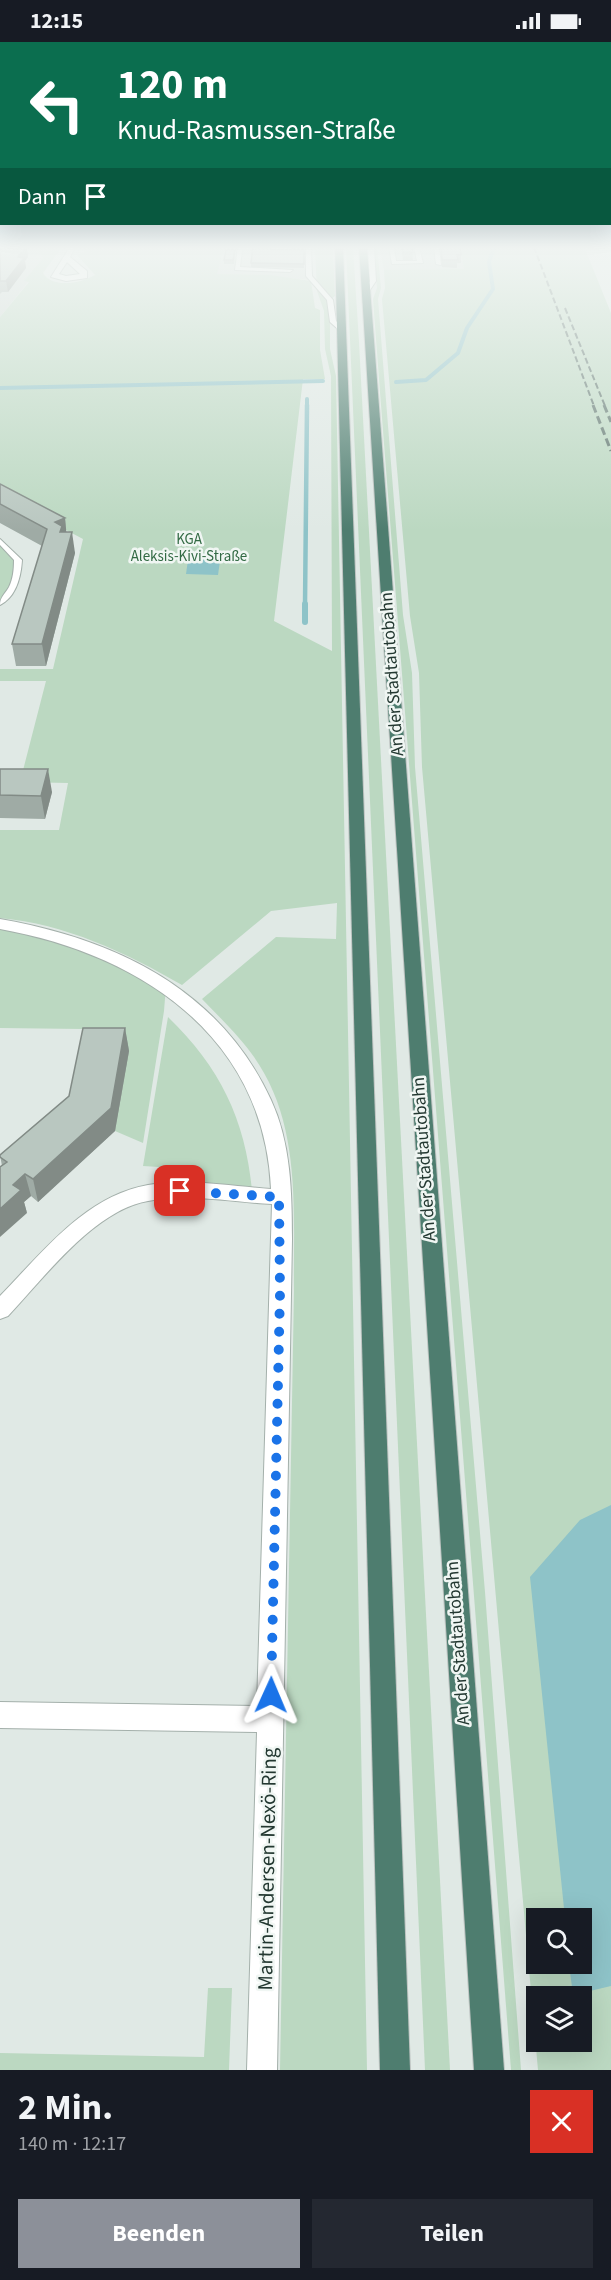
<!DOCTYPE html>
<html lang="de">
<meta charset="utf-8">
<style>
body{margin:0;font-family:"Source Sans 3",sans-serif;background:#242831;color:#f1f3f6;height:100vh;display:flex;flex-direction:column;font-size:22px;white-space:nowrap}
*{box-sizing:border-box;margin:0}
p{font-size:20px;color:#9ea1a6}
.icon{flex:none;width:33px;height:33px;fill:none;stroke:currentColor;stroke-width:2;stroke-linecap:round;stroke-linejoin:round}
.map{position:relative;height:2028px;overflow:hidden}
.drawer{display:flex;flex-direction:column;background:#171b24;flex:1}
.drawer>*{flex:none}
.top-card{position:absolute;left:0px;top:0px;width:612px;height:183px;box-shadow:0 6px 24px #0002;background:#0b6e4f;color:#fff;overflow:hidden}
.buttons{position:absolute;left:526px;top:1866px;display:grid;gap:12px}
.buttons a{display:grid;place-items:center;width:66px;height:66px;border-radius:0px;background:#171b24;box-shadow:0 6px 24px #0002;font-size:30px}
.pin{position:absolute;display:grid;place-items:center;width:51px;height:51px;color:#fff;margin:-26px;border-radius:12px;box-shadow:0 3px 9px #0006}
.me{position:absolute;width:66px;margin:-33px;rotate:1deg;stroke-linejoin:round;filter:drop-shadow(0 0 4px #0008)}
.turn{display:flex;align-items:center;gap:21px;height:126px;padding:0 18px;font-size:27px}
.turn .icon{width:78px;height:78px;stroke-width:2.5}
.turn b{display:block;font-size:42px;line-height:51px}
.then{display:flex;align-items:center;height:57px;padding:0 18px;background:#0003;gap:12px;font-size:22px}
.round{display:grid;place-items:center;flex:none;width:63px;height:63px;border-radius:0px;background:#242831}
.head{display:flex;align-items:center;justify-content:space-between;height:102px;padding:0 18px}
h1{font-size:36px;font-weight:700;line-height:45px}
.button{display:flex;gap:12px;margin-top:auto;padding:12px 18px}
.button a{flex:1;height:69px;border-radius:0px;background:#8c9099;color:#fff;font-size:24px;font-weight:700;line-height:69px;text-align:center}
.button a+a{background:#242831;color:#f1f3f6}
.status{display:flex;justify-content:space-between;align-items:center;height:42px;padding:0 30px;background:#171b24;direction:ltr}
.status svg{height:16px;fill:currentColor}
.map>svg:first-child{display:block}
</style>
<div class="status"><b>12:15</b><svg viewBox="0 0 49 12"><path d="M0 12V9h3v3zM5 12V6h3v6zM10 12V3h3v9zM15 12V0h3v12zM26 1h20v11H26zM47 4h2v5h-2z"/></svg></div>
<div class="map">
<svg width="611" height="2028" viewBox="0 0 611 2028">
<rect width="100%" height="100%" fill="#e0e9e5"/>
<!-- built -->
<g fill="#cfd9d4">
<polygon points="0,205 37,205 43,216 29,239 0,275"/>
<polygon points="224,205 308,205 309,234 313,238 216,232"/>
<polygon points="380,205 460,205 464,227 384,228"/>
</g>
<!-- green -->
<g fill="#bbd8c1" fill-rule="evenodd">
<path d="M 37,205 L 51,205 L 59,209 L 43,231 C 52,247 82,241 95,233 L 77,213 L 84,210 L 84,205 L 224,205 L 217,232 L 270,233 L 311,239 L 315,266 L 320,268 L 320,308 L 325,337 L 303,337 L 274,579 L 332,609 L 331,334 L 325,307 L 324,269 L 317,249 L 315,205 L 333,205 L 335,254 L 330,258 L 330,307 L 336,334 L 367,2028 L 280,2028 L 294,1249 C 293,1178 301,1096 264,1031 C 249,1003 224,980 202,957 L 276,895 L 336,897 L 337,861 L 271,869 L 182,943 C 125,910 65,882 0,876 L 0,788 L 59,788 L 68,741 L 20,740 L 46,639 L 0,639 L 0,627 L 53,627 L 83,497 L 0,453 L 0,275 L 29,240 L 24,239 L 43,216 Z"/>
<polygon points="346,205 353,205 359,300 450,2028 425,2028"/>
<polygon points="374,205 377,205 381,246 378,257 403,573 412,631 415,725 485,1550 521,2028 511,2028 380,350 373,257 377,246"/>
<path d="M 460,205 L 611,205 L 611,207 L 585,207 L 611,271 L 611,2028 L 538,2028 L 422,725 L 419,631 L 410,574 L 382,257 L 385,246 L 384,228 L 464,227 ZM 537,1876 L 582,1876 L 582,1922 L 537,1922 ZM 537,1954 L 582,1954 L 582,2000 L 537,2000 Z"/>
<polygon points="0,499 18,518 7,554 0,561"/>
<polygon points="0,882 43,889 166,944 164,969 143,1101 115,1089 82,987 0,986"/>
<path d="M 168,975 C 220,1025 245,1077 252,1148 L 158,1142 L 159,1125 L 143,1124 Z"/>
<polygon points="208,1946 232,1946 229,2028 0,2028 0,2011 204,2015"/>
</g>
<!-- water -->
<g fill="#8ec3c8">
<polygon points="189,511 209,512 220,519 218,533 186,532"/>
<polygon points="611,1463 611,1944 573,1953 569,1922 582,1922 582,1876 565,1876 530,1535 580,1478"/>
</g>
<g fill="none" stroke-linecap="round" stroke-linejoin="round">
<!-- stream-far2 -->
<g stroke="#8ec3c8" stroke-width="4">
<polyline points="396,340 426,338 458,311 467,286 493,247 489,220 494,205"/>
<polyline points="0,346 323,339"/>
<polyline points="307,364 307,357"/>
</g>
<!-- stream-far1 -->
<polyline stroke="#8ec3c8" stroke-width="4.5" points="305,563 307,363"/>
<!-- stream -->
<polyline stroke="#8ec3c8" stroke-width="6" points="305,580 305,562"/>
<defs>
<g id="service">
<polygon points="238,205 293,205 291,208 242,208 240,225 293,228 290,230 235,228"/>
<polygon points="306,205 311,205 312,234 333,258 336,279 343,286 343,288 339,288 330,280 327,258 306,234"/>
<polygon points="368,205 374,205 376,239 366,254 363,252 370,239"/>
<polygon points="389,205 394,205 396,219 417,219 414,205 419,205 423,221 392,222"/>
<polygon points="434,205 439,205 441,223 436,222"/>
<path d="M 0,497 L 22,518 C 21,535 16,555 0,563 C 0,555 5,552 9,545 C 13,537 14,528 14,518 L 0,503 Z"/>
</g>
<g id="minor">
<path d="M 65,205 L 75,205 L 70,215 L 87,229 L 87,236 L 66,239 L 51,235 L 68,208 ZM 67,220 L 80,232 L 66,234 L 59,232 Z"/>
<path d="M 0,877 C 115,897 220,947 271,1058 C 291,1101 292,1151 292,1197 L 277,2028 L 247,2028 L 257,1690 L 0,1686 L 0,1660 L 257,1664 L 272,1162 C 231,1160 188,1151 148,1159 C 94,1168 43,1237 8,1274 L 0,1277 L 0,1254 C 42,1211 85,1154 148,1143 C 188,1136 230,1144 271,1147 C 264,993 139,912 0,887 Z"/>
</g>
<g id="trunk">
<polygon points="335,205 343,205 410,2028 380,2028"/>
<polygon points="359,205 367,205 504,2028 474,2028"/>
</g>
</defs>
<!-- service casing -->
<use href="#service" stroke="#a4b0ab" stroke-width="2"/>
<!-- minor casing -->
<use href="#minor" stroke="#a4b0ab" stroke-width="2"/>
<!-- trunk casing -->
<use href="#trunk" stroke="#bdc3c1" stroke-width="2"/>
<!-- service -->
<use href="#service" fill="#fff" fill-rule="evenodd"/>
<!-- minor -->
<use href="#minor" fill="#fff" fill-rule="evenodd"/>
<!-- trunk -->
<use href="#trunk" fill="#4e7d6f" fill-rule="evenodd"/>
<!-- rail-far1 -->
<g stroke="#5d736c" stroke-width="2" stroke-dasharray="6 3" stroke-linecap="butt">
<polyline points="534,205 594,364"/>
<polyline points="565,266 605,364"/>
</g>
<!-- rail -->
<g stroke="#5d736c" stroke-width="3" stroke-dasharray="8 4" stroke-linecap="butt">
<polyline points="593,363 611,409"/>
<polyline points="604,363 611,380"/>
</g>
</g>
<!-- wall -->
<g fill="#9faba5">
<polygon points="0,205 28,215 25,219 26,226 8,250 2,250 0,252"/>
<polygon points="401,205 412,205 413,218 403,218"/>
<polygon points="440,205 460,205 461,213 461,221 457,221 457,226 442,225"/>
<polygon points="271,207 304,208 304,226 251,225 251,221"/>
<polygon points="235,212 234,222 224,222 224,218"/>
<polygon points="0,442 65,476 66,490 75,511 46,624 16,624 12,602 42,504 0,481"/>
<polygon points="0,727 52,750 45,777 0,776"/>
<polygon points="125,986 129,1009 115,1089 38,1160 31,1154 24,1160 27,1171 2,1124 0,1113 69,1054"/>
</g>
<!-- shaded-wall -->
<g fill="#828b86">
<polygon points="27,205 28,215 25,219 26,226 8,250 6,239 18,215"/>
<polygon points="65,476 67,497 64,499 55,480"/>
<polygon points="72,490 75,511 46,624 42,602"/>
<polygon points="48,727 52,750 45,777 41,754"/>
<polygon points="125,986 129,1009 115,1089 38,1160 33,1137"/>
<polygon points="25,1132 31,1154 24,1160 27,1171 0,1195 0,1167 13,1143"/>
</g>
<!-- building -->
<g fill="#b9c7c0" stroke="#828b86" stroke-width="1.5">
<polygon points="0,205 26,205 18,215 24,216 6,239 0,239"/>
<polygon points="253,205 272,205 271,208 304,208 304,222 251,221"/>
<polygon points="402,205 412,205 413,210 403,210"/>
<polygon points="441,205 460,205 461,213 457,213 458,218 442,218"/>
<polygon points="226,208 235,208 233,218 224,218"/>
<polygon points="0,442 65,476 55,480 62,484 60,490 72,490 42,602 12,602 47,487 0,462"/>
<polygon points="0,727 48,727 41,754 0,753"/>
<polygon points="83,986 125,986 111,1066 33,1137 25,1132 13,1143 21,1148 0,1167 0,1125 7,1120 0,1115 0,1113 69,1054"/>
</g>
<!-- sky -->
<linearGradient id="sky" x2="0" y2="1"><stop stop-color="#84badb"/><stop offset="0.42" stop-color="#f1f5f3"/><stop offset="1" stop-color="#f1f5f3" stop-opacity="0"/></linearGradient>
<rect width="611" height="489" fill="url(#sky)"/>
<g fill="none" stroke-linecap="round" stroke-linejoin="round">
<!-- route -->
<polyline stroke="#1a73e8" stroke-width="10" stroke-dasharray="0 18" points="180,1149 279,1155 280,1251 271,1653"/>
</g>
<g text-anchor="middle" dominant-baseline="central" stroke-width="5" stroke-linejoin="round" paint-order="stroke">
<!-- far-park labels -->
<g font-size="15" fill="#326a44" stroke="#f0f6f3">
<text x="189" y="497">KGA<tspan x="189" dy="17">Aleksis-Kivi-Straße</tspan></text>
</g>
<!-- street labels -->
<g font-size="18" fill="#233831" stroke="#f0f6f3">
<text transform="translate(392 632) rotate(-94)">An der Stadtautobahn</text>
<text transform="translate(424 1117) rotate(-94)">An der Stadtautobahn</text>
<text transform="translate(458 1601) rotate(-94)">An der Stadtautobahn</text>
</g>
<!-- near-street labels -->
<g font-size="21" fill="#233831" stroke="#f0f6f3">
<text transform="translate(267 1827) rotate(-89)">Martin-Andersen-Nexö-Ring</text>
</g>
</g>
</svg>
<div class="buttons">
<a><svg class="icon" aria-label="search" viewBox="0 0 24 24"><circle cx="10" cy="10" r="6"/><path d="M15 15l6 6"/></svg></a>
<a><svg class="icon" aria-label="layers" viewBox="0 0 24 24"><path d="M12 4l9 5-9 5-9-5zM3 14l9 5 9-5"/></svg></a>
</div>
<div class="pin" style="left:180px;top:1149px;background:#d93025"><svg class="icon" aria-label="arrive" viewBox="0 0 24 24"><path d="M6 21V4h12l-3 4 3 4H6"/></svg></div>
<svg class="me" style="left:271px;top:1653px" viewBox="-20 -20 40 40"><path d="M0-17L14 15 0 8-14 15z" fill="#1a73e8" stroke="#fff" stroke-width="4"/></svg>
<div class="top-card">
<div class="turn"><svg class="icon" aria-label="left" viewBox="0 0 24 24"><path d="M17 20v-9H6M10 6l-5 5 5 5"/></svg><div><b>120 m</b>Knud-Rasmussen-Straße</div></div>
<div class="then">Dann<svg class="icon" aria-label="arrive" viewBox="0 0 24 24"><path d="M6 21V4h12l-3 4 3 4H6"/></svg></div>
</div>
</div>
<section class="drawer">
<div class="head"><div><h1>2 Min.</h1><p>140 m · 12:17</p></div><a class="round" style="background:#d93025;color:#fff"><svg class="icon" aria-label="close" viewBox="0 0 24 24"><path d="M6 6l12 12M18 6L6 18"/></svg></a></div>
<div class="button"><a>Beenden</a><a>Teilen</a></div>
</section>
